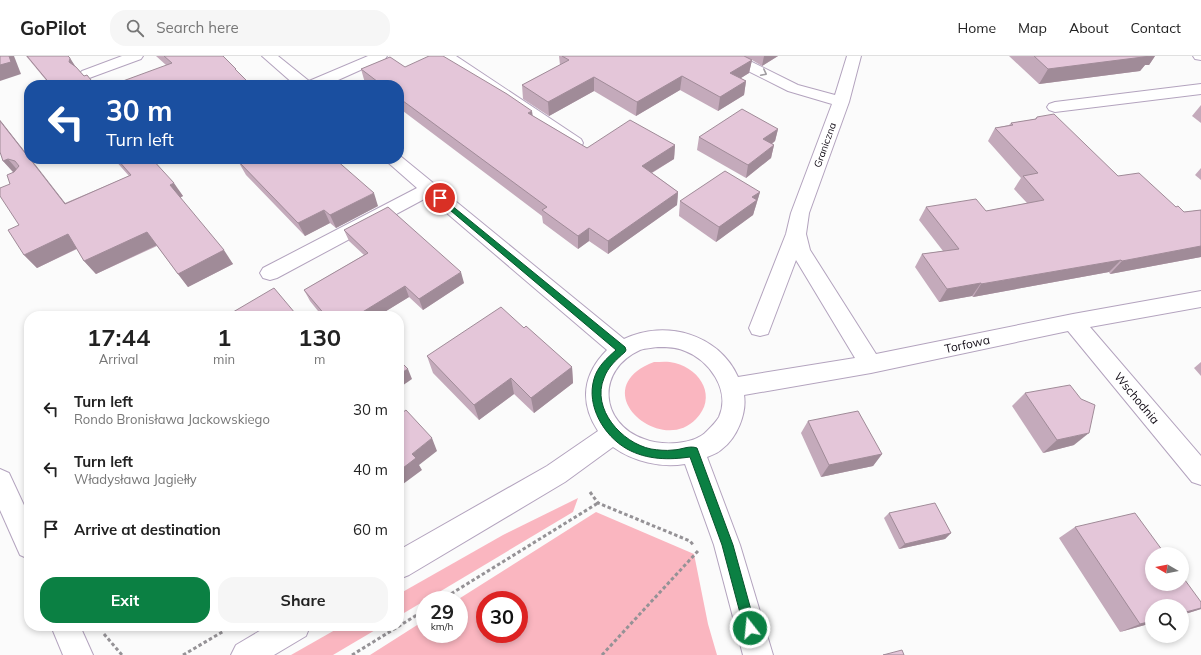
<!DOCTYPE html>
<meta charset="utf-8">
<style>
body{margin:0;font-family:Mulish,sans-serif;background:#f6f6f6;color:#222;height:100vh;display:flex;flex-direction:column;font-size:15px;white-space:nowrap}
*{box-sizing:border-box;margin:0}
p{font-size:13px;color:#767676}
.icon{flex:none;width:22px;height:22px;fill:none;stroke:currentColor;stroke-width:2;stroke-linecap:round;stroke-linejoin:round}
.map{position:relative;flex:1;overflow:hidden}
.panel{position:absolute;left:24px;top:255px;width:380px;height:320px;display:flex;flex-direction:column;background:#fff;border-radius:16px;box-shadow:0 2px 6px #0003}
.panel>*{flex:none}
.banner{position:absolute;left:24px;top:24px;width:380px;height:84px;border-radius:16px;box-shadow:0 2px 6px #0003;background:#1a4fa0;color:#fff;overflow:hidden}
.needle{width:26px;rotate:279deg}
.buttons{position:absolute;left:1145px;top:491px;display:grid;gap:8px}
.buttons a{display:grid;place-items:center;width:44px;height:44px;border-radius:50%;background:#fff;box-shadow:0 2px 6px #0003;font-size:20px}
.speed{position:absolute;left:416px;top:535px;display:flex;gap:8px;font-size:20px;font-weight:700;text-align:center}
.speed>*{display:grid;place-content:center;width:52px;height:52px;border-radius:50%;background:#fff;box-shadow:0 2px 6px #0003;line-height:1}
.speed small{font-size:10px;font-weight:400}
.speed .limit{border:6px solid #d22;background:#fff;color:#111}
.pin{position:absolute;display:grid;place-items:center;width:34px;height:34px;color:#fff;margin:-17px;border:2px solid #fff;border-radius:50%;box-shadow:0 1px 4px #0007}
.me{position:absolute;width:44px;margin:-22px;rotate:344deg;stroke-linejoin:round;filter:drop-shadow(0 0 3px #0008)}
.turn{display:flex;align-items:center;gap:14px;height:84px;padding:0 16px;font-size:18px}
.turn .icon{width:52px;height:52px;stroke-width:2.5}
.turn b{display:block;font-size:28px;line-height:34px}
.eta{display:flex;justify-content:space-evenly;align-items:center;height:68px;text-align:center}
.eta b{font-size:24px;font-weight:700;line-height:28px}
.button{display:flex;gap:8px;margin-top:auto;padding:8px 16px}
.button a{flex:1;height:46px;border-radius:16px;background:#0b8043;color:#fff;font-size:16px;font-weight:700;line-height:46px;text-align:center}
.button a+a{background:#f6f6f6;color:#222}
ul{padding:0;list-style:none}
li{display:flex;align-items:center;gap:12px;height:60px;padding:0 16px}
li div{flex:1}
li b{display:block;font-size:15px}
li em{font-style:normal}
header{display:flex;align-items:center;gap:24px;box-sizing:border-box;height:56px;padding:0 20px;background:#fff;border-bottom:1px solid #e0e0e0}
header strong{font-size:19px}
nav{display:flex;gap:22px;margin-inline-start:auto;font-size:14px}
.search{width:280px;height:36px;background:#f6f6f6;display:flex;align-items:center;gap:10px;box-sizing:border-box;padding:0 14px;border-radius:16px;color:#767676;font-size:15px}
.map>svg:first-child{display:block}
</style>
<header>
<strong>GoPilot</strong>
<div class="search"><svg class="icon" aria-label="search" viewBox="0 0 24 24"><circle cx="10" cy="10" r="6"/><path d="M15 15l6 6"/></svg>Search here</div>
<nav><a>Home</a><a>Map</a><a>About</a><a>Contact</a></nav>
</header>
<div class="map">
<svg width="1201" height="599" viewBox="0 0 1201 599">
<rect width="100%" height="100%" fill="#fbfbfb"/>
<!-- green -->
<g fill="#fab6c0" fill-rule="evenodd">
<path d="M 654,306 C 661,306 668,305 675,307 C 702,314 717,342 696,363 C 660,401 583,333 654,306 Z"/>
<polygon points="578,442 573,456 399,560 399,538 503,479"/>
<path d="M 596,456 L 694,498 L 708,568 L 717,599 L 370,599 L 425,564 L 425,578 L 459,578 L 459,544 L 457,544 ZM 485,544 L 519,544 L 519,578 L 485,578 Z"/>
<polygon points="342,570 382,570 333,599 291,599"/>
</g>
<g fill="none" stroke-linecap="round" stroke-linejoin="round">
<defs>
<g id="minor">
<polygon points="122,0 143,0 141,3 92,21 87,23 82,21 79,18 82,15"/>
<polygon points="262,0 278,0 309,25 368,0 387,0 385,3 327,29 295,29"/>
<polygon points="439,0 456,0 581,83 583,87 581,91 575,92 569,91 441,3"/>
<path d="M 722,0 L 740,0 L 798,29 L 835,39 L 847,0 L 861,0 L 849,46 L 809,157 L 806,178 L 810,194 L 876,298 L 1073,258 L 1201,235 L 1201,251 L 1090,271 L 1201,400 L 1201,429 L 1192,426 L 1068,275 L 871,317 L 744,339 C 747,357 737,382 722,393 C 718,397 712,399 707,401 L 740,489 L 773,599 L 743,599 L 714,489 L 685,408 C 661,412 634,406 613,391 L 565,426 L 409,519 L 399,523 L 399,494 L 547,410 L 598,375 C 579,346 583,318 607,294 L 428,141 L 277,222 L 270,224 L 263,222 L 260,217 L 263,212 L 417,132 L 384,103 L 399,103 L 399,99 L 624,283 C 665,263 719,278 738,321 L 855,302 L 796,204 L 768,278 L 760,280 L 752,278 L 749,272 L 786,178 L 791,157 L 832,48 L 788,35 L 724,3 ZM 658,291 C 667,291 677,291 685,295 C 709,304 731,334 719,361 C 716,366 711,371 707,375 C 700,383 687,386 677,387 C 666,388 654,387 644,383 C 599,367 596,314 640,294 C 646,292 652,292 658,291 Z"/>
<polygon points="1193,0 1201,0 1201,4 1195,3"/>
<polygon points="1201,28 1201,38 1055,56 1049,54 1047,51 1049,48 1055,46"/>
<polygon points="0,413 9,417 29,460 29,503 20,499 0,454"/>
<polygon points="51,570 80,570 93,599 63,599"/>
<polygon points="268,570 310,570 306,580 274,599 231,599 236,589"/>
</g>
</defs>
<!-- minor casing -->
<use href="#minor" stroke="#b3a3be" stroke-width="2"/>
<!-- path -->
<g stroke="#959296" stroke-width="3" stroke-dasharray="3.5 2.5" stroke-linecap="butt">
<polyline points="590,436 598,447 690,485 694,490"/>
<polyline points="441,544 598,447"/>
<polyline points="104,578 122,599"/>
<polyline points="183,599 224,575"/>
<polyline points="352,599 425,554"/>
<polyline points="602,599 698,495"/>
</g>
<!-- minor -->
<use href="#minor" fill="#fff" fill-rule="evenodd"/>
</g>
<!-- wall -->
<g fill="#c4aabb">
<polygon points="26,0 68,0 74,9 84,20 95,29 50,29"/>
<polygon points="156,0 223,0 238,16 166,9"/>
<polygon points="559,0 778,0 762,10 752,4 749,17 741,22 746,25 744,39 718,55 680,34 636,60 594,35 549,60 523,43 522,29 560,9"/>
<polygon points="1009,0 1155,0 1149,9 1145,9 1140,15 1039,28"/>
<polygon points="361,13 533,60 587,92 675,89 674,103 652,117 678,136 677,149 608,198 589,185 578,193 543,167 542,160 399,52 399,29 368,29 365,27"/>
<polygon points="1201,49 1201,67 1192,60"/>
<polygon points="1037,61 1118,120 1176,151 1184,156 1201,154 1201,201 1110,218 1109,216 973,241 972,240 939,246 915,211 922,198 943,195 919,164 926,151 986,155 1027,147 1014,133 1021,122 988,85 995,72 1009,69 1011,67 1035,63"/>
<polygon points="0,64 29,101 29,103 65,147 129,120 114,103 152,103 183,140 180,142 233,208 188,231 157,190 96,218 84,205 77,193 37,212 24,199 19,169 10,128 13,116 3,105"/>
<polygon points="778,73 775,85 772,88 774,89 771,102 746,122 697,94 699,81"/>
<polygon points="238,105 378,150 336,172 330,167 305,180 246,119"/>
<polygon points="1201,112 1201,124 1195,119"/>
<polygon points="760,136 753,159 716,186 679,160 680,145"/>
<polygon points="344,174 464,227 423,254 409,241 378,260 322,260 310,245 304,234 364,199 349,185"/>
<polygon points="524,272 572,311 573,327 534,357 514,338 479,364 433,317 427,300"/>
<polygon points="1201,306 1201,320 1194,312"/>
<polygon points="1025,337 1074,389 1043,397 1012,350"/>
<polygon points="808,365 882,398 873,410 821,421 801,377"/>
<polygon points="889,457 951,477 945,483 899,493 884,462"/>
<polygon points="1075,471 1201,546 1201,553 1182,559 1182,550 1152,567 1120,576 1059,482"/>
</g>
<!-- shaded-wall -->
<g fill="#a08b98">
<polygon points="9,0 14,0 21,18 0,25 0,9"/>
<polygon points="764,0 778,0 762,10"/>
<polygon points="1141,0 1155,0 1149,9 1145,9 1140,15 1039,28 1048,13"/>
<polygon points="70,2 79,16 69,6"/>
<polygon points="752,4 749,17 728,30 730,17"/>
<polygon points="682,20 680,34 636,60 637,46"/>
<polygon points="594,21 594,35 549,60 548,46"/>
<polygon points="746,25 744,39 718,55 720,41"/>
<polygon points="532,55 534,68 528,57"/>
<polygon points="0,64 29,101 29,102 0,65"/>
<polygon points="778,73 775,85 760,96 763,83"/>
<polygon points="675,89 674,103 641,123 642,110"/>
<polygon points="774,89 771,102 746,122 748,109"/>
<polygon points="8,103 20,117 15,118 3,105"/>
<polygon points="30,103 31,103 76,161 65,148"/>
<polygon points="174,127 183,140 179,142 170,129"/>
<polygon points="678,136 677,149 608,198 608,185"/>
<polygon points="760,136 753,159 716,186 719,171 752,141"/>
<polygon points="374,137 378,150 336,172 330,159"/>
<polygon points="324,154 330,167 305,180 298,167"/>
<polygon points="589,172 589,185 578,193 578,180"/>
<polygon points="147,176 157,189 96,218 84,205"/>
<polygon points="68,178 80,191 37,212 24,199"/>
<polygon points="1201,190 1201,201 1110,218 1122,205"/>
<polygon points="224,194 233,208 188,231 178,218"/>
<polygon points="1121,204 1109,216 973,241 981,228"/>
<polygon points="461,216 464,227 423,254 419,243"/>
<polygon points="981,227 972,240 939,246 947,233"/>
<polygon points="405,230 409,241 378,260 356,260"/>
<polygon points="295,257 297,260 290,260"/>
<polygon points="572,311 573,327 534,357 531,342"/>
<polygon points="408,313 412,323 399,332 399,318"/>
<polygon points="511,322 514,338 479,364 474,349"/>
<polygon points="1089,377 1074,389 1043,397 1057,384"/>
<polygon points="432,382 437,395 419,409 422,414 399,431 399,415 412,398"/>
<polygon points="882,398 873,410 821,421 829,409"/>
<polygon points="951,477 945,483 899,493 905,488"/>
<polygon points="1201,552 1201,553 1182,559 1182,557"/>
<polygon points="1152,565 1152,567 1120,576 1140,568"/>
</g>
<!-- building -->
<g fill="#e4c6d9" stroke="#a08b98">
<polygon points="0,0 9,0 11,6 0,9"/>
<polygon points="27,0 68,0 70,2 69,6 76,11 84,20 87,19 95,29 51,29"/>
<polygon points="164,0 223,0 236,13 235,13 251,29 112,29 172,7"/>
<polygon points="429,0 443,0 507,38 532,55 528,57 587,92 630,64 675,89 642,110 678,136 608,185 589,172 578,180 542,154 547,151 399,42 399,29 382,29 361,13 390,1 405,11"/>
<polygon points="562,0 744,0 752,4 730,17 746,25 720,41 682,20 637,46 594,21 548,46 522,29 569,4"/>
<polygon points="1034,0 1151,0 1048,13"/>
<polygon points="742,53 778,73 763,83 774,89 748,109 699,81"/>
<polygon points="1054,58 1118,120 1139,117 1176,151 1178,150 1184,156 1201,154 1201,190 1122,205 1121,204 981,228 981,227 947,233 922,198 959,193 926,151 976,143 986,155 1044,144 1023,120 1038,117 995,72 1013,69 1011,67 1036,63 1037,61"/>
<polygon points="0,65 29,102 29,103 30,103 65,148 131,119 117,103 152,103 174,127 170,129 224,194 178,218 147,176 84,205 68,178 24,199 8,174 19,169 0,140 0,132 10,128 7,119 14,116 19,110 15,105 8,103 3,105 0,96"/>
<polygon points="243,103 335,103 374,137 330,159 324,154 298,167 238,105"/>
<polygon points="725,115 760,136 752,141 757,144 719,171 680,145"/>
<polygon points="388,151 461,216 419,243 405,230 356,260 326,260 304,234 368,197 344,174"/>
<polygon points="274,232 295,257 290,260 229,260 228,259"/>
<polygon points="501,251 524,272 526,270 572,311 531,342 511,322 474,349 427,300"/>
<polygon points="399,304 408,313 399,318"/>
<polygon points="29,327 29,339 25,330"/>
<polygon points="1070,329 1081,343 1095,349 1089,377 1057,384 1025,337"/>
<polygon points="406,354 432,382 412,398 416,402 399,415 399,359"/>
<polygon points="858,355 882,398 829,409 808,365"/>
<polygon points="935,447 951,477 905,488 889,457"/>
<polygon points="1135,457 1165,498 1152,498 1152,528 1182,528 1182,520 1201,546 1201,552 1182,557 1182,550 1152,550 1152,565 1140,568 1075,471"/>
<polygon points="902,594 904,599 883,599"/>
</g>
<!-- one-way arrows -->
<defs><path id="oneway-chevron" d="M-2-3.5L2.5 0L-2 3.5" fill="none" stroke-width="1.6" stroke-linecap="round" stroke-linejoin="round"/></defs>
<use stroke="#a19ea2" href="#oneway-chevron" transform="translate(764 17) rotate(27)"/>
<!-- route -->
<path fill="#0b8043" stroke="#07532c" d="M 440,140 L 625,291 L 626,294 L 625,296 C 616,304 608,311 604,322 C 591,353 622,387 651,393 C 658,394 666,395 673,394 C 681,394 689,389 697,392 L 733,489 L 756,572 L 755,576 L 750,577 L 746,576 L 744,572 L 722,489 L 690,401 C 669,404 647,404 627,393 C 604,380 586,350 594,323 C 597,311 607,302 616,294 L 438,144 L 438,141 Z"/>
<g text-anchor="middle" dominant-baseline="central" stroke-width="3" stroke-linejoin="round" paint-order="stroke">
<!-- far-street labels -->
<g font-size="10" fill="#130d17" stroke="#fff">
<text transform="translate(825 89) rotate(-70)">Graniczna</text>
</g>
<!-- street labels -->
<g font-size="12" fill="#130d17" stroke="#fff">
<text transform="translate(967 288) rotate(-12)">Torfowa</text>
<text transform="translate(1137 342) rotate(50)">Wschodnia</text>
</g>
</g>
</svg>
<div class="buttons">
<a><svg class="needle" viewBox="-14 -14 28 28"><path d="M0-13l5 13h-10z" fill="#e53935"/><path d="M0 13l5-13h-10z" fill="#767676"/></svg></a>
<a><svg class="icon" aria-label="search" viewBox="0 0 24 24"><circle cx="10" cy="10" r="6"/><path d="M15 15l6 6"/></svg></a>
</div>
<div class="speed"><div>29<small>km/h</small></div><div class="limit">30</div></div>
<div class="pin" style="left:440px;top:142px;background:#d93025"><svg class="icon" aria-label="arrive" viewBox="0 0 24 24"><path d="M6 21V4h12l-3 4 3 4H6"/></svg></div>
<svg class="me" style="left:750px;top:572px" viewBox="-20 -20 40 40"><circle r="17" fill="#0b8043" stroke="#fff" stroke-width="3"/><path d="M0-11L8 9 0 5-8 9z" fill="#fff"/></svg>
<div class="banner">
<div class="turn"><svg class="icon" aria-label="left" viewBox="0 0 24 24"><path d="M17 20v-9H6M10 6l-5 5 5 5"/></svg><div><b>30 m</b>Turn left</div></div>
</div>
<section class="panel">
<div class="eta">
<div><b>17:44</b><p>Arrival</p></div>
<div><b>1</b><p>min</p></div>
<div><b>130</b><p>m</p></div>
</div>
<ul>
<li><svg class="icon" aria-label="left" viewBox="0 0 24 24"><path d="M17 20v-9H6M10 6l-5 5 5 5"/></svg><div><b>Turn left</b><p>Rondo Bronisława Jackowskiego</p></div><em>30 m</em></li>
<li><svg class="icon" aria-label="left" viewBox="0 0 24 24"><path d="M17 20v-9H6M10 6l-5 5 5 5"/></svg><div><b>Turn left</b><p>Władysława Jagiełły</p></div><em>40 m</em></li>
<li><svg class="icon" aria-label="arrive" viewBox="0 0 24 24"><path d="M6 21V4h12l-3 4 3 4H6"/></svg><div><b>Arrive at destination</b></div><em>60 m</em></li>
</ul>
<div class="button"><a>Exit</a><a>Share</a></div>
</section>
</div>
